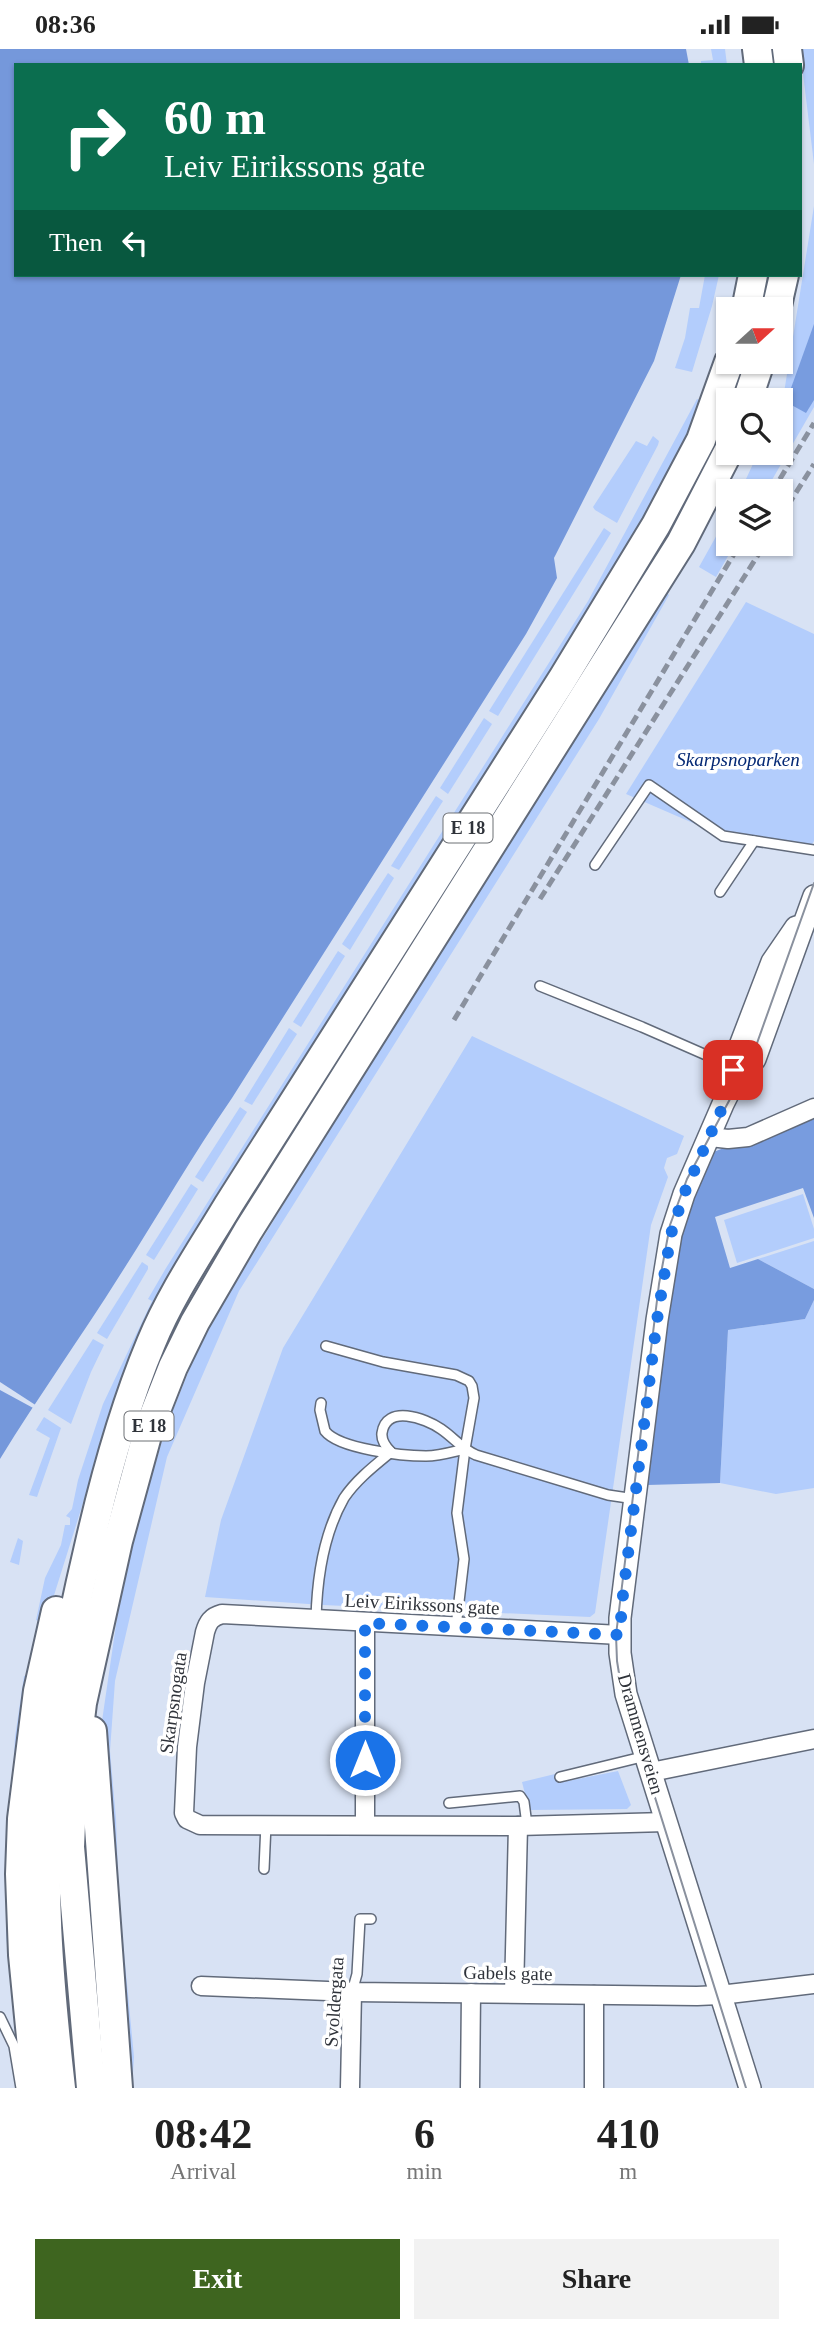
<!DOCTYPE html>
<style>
body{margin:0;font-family:Georgia,serif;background:#f2f2f2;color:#222;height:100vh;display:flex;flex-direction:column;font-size:26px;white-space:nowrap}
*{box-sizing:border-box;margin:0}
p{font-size:23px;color:#767676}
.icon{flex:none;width:38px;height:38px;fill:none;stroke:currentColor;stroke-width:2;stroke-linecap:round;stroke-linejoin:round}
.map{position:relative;height:2039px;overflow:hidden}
.drawer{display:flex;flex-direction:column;background:#fff;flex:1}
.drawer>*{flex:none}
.hud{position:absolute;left:14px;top:14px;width:788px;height:214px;border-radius:0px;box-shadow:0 2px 5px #0004;background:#0b6e4f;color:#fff;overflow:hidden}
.needle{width:46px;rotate:69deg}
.controls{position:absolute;left:716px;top:248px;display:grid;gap:14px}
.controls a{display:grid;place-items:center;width:77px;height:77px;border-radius:0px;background:#fff;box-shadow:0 2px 5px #0004;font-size:35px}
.pin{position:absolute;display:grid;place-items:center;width:60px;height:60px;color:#fff;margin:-30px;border-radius:14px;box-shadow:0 4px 10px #0006}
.me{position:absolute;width:77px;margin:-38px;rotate:0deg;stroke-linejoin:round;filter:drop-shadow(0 0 5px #0008)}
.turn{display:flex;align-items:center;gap:24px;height:147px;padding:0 35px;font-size:32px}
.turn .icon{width:91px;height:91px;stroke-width:2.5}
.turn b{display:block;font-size:49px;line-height:60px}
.then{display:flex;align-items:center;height:66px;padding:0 35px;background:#0003;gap:14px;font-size:26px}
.eta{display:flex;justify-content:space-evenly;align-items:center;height:119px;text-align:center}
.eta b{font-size:42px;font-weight:700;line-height:49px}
.primary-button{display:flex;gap:14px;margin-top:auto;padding:14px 35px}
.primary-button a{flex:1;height:80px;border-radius:0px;background:#3e651f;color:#fff;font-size:28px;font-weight:700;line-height:80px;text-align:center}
.primary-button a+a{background:#f2f2f2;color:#222}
.status{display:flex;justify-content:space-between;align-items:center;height:49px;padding:0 35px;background:#fff;direction:ltr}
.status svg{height:19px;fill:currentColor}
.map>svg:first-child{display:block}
</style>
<div class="status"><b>08:36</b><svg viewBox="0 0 49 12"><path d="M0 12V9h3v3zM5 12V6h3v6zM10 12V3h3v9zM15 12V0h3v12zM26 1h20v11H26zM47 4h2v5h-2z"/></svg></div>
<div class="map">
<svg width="814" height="2039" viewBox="0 0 814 2039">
<rect width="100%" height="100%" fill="#d8e2f4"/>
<!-- green -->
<g fill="#b3cdfc">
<polygon points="711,0 725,0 727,16 701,16 701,12 713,11"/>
<polygon points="800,0 814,0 814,115"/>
<polygon points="814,157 814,358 765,443 740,443 758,404 780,404 781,356 783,350"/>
<polygon points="705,226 719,226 712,257 692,323 675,319 685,289 690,259 699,259"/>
<polygon points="697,350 702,352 680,401 651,454 593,556 416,837 121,1333 45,1575 16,1977 6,1886 6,1845 15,1688 24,1627 29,1626 41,1573 36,1571 45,1529 61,1496 65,1476 70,1476 70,1469 66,1467 72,1460 78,1431 103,1355 152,1252 148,1250 166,1219 588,552"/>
<polygon points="653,387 659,392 658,396 617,474 595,461 593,458 636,392 647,397"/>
<polygon points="728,466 728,495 735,495 716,528 699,518"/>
<polygon points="604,479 611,484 498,667 489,662"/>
<polygon points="667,544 669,546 599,670 239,1242 167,1408 115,1632 110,1702 116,1770 119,1851 134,2008 132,2039 104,1733 102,1672 117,1569 139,1468 167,1376 202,1289 346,1053"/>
<polygon points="746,553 814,585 814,792 811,797 723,787 626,745"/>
<polygon points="484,669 492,675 448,745 440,739"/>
<polygon points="436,747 443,752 399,821 391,817"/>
<polygon points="388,824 394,829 350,901 342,895"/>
<polygon points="338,902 345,907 301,978 293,973"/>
<polygon points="289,979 297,985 252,1056 244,1052"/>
<polygon points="472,987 684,1087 677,1105 667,1109 664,1119 668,1128 651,1176 595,1564 590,1568 323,1556 205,1548 221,1471 283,1299"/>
<polygon points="240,1058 247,1063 203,1133 195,1128"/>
<polygon points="191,1135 198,1140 154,1211 146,1206"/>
<polygon points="803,1145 814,1180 814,1189 737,1214 724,1171"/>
<polygon points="814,1192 814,1240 758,1210"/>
<polygon points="142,1213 148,1217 148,1220 107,1290 97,1284"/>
<polygon points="814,1251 814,1439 776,1445 720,1434 728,1281 805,1270"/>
<polygon points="93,1290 104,1296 91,1323 71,1375 48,1361"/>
<polygon points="44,1368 61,1379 37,1448 29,1446 50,1389 36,1381"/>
<polygon points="18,1489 23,1492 19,1516 10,1513"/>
<polygon points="618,1722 631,1756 627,1760 529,1761 522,1733 555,1725 558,1734"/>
</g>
<!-- forest -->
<g fill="#789cdf">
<polygon points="814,275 814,351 806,364 786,353"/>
<polygon points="814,1063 814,1169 803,1139 715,1168 730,1219 758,1210 814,1240 814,1251 805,1270 728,1281 720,1434 647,1436 667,1244 682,1164 706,1106"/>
</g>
<!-- water -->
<path fill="#7598db" d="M 0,0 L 686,0 L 689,16 L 16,16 L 16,226 L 681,226 L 654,312 L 554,509 L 557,529 L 526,585 L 232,1049 C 192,1107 158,1167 120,1226 C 81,1288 38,1348 0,1410 Z"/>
<!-- pier -->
<polygon fill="#d8e2f4" points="0,1333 37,1357 35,1360 0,1341"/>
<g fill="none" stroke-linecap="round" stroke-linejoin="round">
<defs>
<g id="service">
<polyline points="595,816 649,736 723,787 814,801"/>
<polyline points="720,843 754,792"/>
<polyline points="540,937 642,978 722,1013 734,1021"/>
<polyline points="326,1297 383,1313 456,1326 469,1332 472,1337 474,1349 465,1400 457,1464 464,1510 456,1578"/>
<path d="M 321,1354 L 320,1361 L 325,1382 C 339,1400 403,1407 426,1407 C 439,1407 452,1403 465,1400"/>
<path d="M 391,1403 C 386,1398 381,1392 382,1384 C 386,1355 425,1369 441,1380 C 453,1388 462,1400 476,1406 L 608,1446 L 635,1450"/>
<path d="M 316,1570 C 317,1530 324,1484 344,1449 C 356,1431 374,1417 391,1403"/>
<polyline points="560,1728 646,1707"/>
<polyline points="449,1754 520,1747 524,1753 527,1776"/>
<polyline points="264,1820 266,1775"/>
<polyline points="352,1943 357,1925 360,1870 371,1870"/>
<polyline points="0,1968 14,1997 21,2039"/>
</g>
<g id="minor">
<polyline points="710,1088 728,1090 748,1088 814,1059"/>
<polyline points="365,1574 365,1775"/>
<path d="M 620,1586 L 222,1565 C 211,1568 208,1573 205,1583 L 195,1634 L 187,1698 L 184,1764 L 187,1770 L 200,1776 L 518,1777 L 666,1773"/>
<polyline points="651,1723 814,1690"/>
<polyline points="201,1937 352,1943 697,1947 720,1946 814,1935"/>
<polyline points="514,1944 518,1777"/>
<polyline points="350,2039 352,1943"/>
<polyline points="470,2039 471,1944"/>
<polyline points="594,2039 594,1946"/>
</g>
<g id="tertiary">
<polyline points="731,1039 736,1007 772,913 796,878"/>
<polyline points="750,2039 626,1645 620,1604 620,1569 657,1271 671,1185 684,1145 723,1055 731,1039 755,1010 814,847"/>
</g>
<g id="trunk">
<polyline points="757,0 759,16"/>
<polyline points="787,0 789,16"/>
<polyline points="746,261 753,226"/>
<polyline points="776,261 784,226"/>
<polyline points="747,352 760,313"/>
<polyline points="92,1682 118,2039"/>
<polyline points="36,2039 23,1906 20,1825 22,1770 38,1642 56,1562"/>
<path d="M 61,2039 C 49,1934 40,1827 50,1721 C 56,1647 71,1574 88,1502 C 104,1431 123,1361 151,1294 C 171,1245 202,1200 229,1155 L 563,629 L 656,476 L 701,391 L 729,313"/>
<polyline points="91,2039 70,1798 73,1728 82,1654 118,1492 149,1379 173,1318 195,1273 248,1182 681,494 728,403"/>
</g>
</defs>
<!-- service casing -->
<use href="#service" stroke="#616a7a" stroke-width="12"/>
<!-- minor casing -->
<use href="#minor" stroke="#616a7a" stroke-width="21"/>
<!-- tertiary casing -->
<use href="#tertiary" stroke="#616a7a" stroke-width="24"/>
<!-- trunk casing -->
<use href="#trunk" stroke="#616a7a" stroke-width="32"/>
<!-- service -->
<use href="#service" stroke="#fff" stroke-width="9"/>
<!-- minor -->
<use href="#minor" stroke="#fff" stroke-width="18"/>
<!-- tertiary -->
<use href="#tertiary" stroke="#fff" stroke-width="21"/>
<!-- trunk -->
<use href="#trunk" stroke="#fff" stroke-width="28"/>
<!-- tram -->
<polyline stroke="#8a919e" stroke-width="2" points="746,2039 622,1643 617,1612 616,1586 659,1235 670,1176 687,1130 751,1011 814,834"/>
<!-- rail -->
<g stroke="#8a919e" stroke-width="5" stroke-dasharray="10 5" stroke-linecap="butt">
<polyline points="772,443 814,374"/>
<polyline points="780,469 814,415"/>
<polyline points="540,850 765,495"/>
<polyline points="454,971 740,495"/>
</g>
</g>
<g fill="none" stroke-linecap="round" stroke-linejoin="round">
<!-- route -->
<polyline stroke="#1a73e8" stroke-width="12" stroke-dasharray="0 21.6" points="365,1711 365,1574 620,1586 622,1554 657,1271 671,1185 684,1145 731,1039 733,1021"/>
</g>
<g text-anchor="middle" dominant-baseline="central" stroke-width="7" stroke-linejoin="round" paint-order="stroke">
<!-- shield labels -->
<g fill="#fff" stroke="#6d7075" stroke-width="2">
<rect x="443.5" y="764.5" width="49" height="29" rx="5"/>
<rect x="124.5" y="1362.5" width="49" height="29" rx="5"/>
</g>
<g font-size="18" font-weight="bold" fill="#2f333a">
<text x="468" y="779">E 18</text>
<text x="149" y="1377">E 18</text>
</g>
<!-- park labels -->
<g font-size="19" font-style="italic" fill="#042874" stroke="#fff">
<text x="738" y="710">Skarpsnoparken</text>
</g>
<!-- street labels -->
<g font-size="19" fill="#2f333a" stroke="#fff">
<text transform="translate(422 1555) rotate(3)">Leiv Eirikssons gate</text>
<text transform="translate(173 1654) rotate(-82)">Skarpsnogata</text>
<text transform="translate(641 1685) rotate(74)">Drammensveien</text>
<text transform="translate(508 1924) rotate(1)">Gabels gate</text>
<text transform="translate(334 1953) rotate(-86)">Svoldergata</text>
</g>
</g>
</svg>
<div class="controls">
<a><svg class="needle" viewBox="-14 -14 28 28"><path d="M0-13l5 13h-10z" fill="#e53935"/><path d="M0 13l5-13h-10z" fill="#767676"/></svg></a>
<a><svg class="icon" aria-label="search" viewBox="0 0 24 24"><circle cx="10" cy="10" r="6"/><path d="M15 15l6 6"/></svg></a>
<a><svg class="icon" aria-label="layers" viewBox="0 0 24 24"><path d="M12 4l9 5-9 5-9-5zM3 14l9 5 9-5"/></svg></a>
</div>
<div class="pin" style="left:733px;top:1021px;background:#d93025"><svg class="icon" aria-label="arrive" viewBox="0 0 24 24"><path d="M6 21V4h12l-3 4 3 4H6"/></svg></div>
<svg class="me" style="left:365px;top:1711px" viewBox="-20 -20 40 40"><circle r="17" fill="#1a73e8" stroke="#fff" stroke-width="3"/><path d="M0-11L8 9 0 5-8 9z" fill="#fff"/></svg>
<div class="hud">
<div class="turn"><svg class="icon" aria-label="right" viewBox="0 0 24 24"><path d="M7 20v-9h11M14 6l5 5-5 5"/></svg><div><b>60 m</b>Leiv Eirikssons gate</div></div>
<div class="then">Then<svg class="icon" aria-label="left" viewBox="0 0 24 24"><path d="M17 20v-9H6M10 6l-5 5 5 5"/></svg></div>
</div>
</div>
<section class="drawer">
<div class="eta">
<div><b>08:42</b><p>Arrival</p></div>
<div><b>6</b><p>min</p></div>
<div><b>410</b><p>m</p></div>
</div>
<div class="primary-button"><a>Exit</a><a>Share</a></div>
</section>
